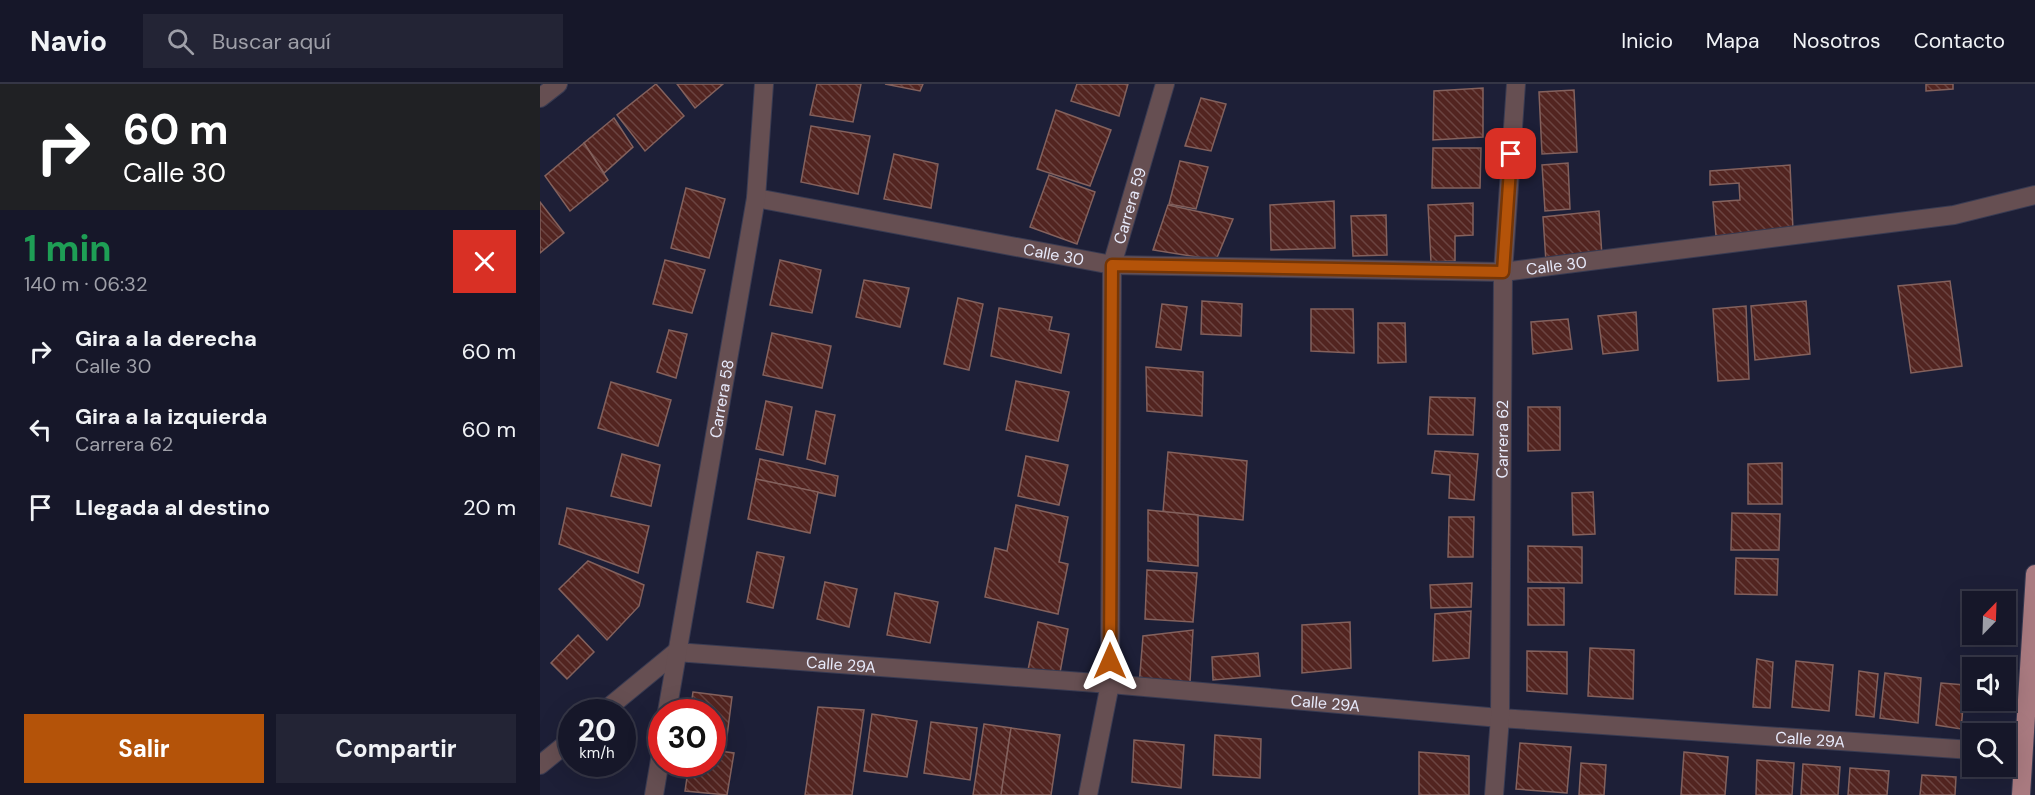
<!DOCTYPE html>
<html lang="es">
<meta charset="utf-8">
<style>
body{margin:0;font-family:"DM Sans",sans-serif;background:#232435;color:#f1f3f6;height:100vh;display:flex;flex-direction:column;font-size:22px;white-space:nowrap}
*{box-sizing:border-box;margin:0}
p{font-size:20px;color:#9e9fa8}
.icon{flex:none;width:33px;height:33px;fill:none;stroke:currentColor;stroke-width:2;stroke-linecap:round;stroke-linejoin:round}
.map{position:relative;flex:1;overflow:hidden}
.drawer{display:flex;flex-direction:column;background:#161729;width:540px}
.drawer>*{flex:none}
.top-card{background:#202124;color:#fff;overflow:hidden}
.needle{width:39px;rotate:23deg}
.buttons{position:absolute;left:1422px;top:507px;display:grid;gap:12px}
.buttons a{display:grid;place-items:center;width:54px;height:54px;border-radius:0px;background:#161729;box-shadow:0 6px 24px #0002,0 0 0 2px #353646;font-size:30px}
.speed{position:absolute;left:18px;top:615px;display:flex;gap:12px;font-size:30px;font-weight:700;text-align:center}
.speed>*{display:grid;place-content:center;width:78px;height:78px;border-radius:50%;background:#161729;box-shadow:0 6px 24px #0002,0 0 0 2px #353646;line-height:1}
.speed small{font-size:15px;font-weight:400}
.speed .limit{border:9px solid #d22;background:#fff;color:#111}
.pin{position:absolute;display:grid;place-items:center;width:51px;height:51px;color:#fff;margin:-26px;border-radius:12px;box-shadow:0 3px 9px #0006}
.me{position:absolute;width:66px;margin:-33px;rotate:0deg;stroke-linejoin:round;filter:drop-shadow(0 0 4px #0008)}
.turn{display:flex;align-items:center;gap:21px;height:126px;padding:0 24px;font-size:27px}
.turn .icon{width:78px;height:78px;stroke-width:2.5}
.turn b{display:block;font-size:42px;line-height:51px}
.round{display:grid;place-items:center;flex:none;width:63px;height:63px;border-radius:0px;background:#232435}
.overview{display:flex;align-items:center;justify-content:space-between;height:102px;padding:0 24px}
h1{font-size:36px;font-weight:700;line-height:45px;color:#1e9e55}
.button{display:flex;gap:12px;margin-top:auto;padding:12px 24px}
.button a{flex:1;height:69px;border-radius:0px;background:#b45309;color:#fff;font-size:24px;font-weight:700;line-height:69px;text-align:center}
.button a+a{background:#232435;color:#f1f3f6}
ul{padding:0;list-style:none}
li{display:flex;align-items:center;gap:18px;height:78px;padding:0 24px}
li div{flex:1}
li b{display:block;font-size:22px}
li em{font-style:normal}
header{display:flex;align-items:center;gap:36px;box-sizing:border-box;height:84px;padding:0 30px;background:#161729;border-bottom:2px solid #353646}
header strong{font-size:28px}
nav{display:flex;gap:33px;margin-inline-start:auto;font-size:21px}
.search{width:420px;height:54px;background:#232435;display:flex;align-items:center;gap:15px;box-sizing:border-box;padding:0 21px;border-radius:0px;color:#9e9fa8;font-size:22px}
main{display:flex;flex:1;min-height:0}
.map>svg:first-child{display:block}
</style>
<header>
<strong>Navio</strong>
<div class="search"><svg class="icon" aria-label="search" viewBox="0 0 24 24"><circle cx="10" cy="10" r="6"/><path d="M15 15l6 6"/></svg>Buscar aquí</div>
<nav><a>Inicio</a><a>Mapa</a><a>Nosotros</a><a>Contacto</a></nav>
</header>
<main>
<section class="drawer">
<div class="top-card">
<div class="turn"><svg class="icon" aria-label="right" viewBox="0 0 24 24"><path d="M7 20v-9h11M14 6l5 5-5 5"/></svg><div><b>60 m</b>Calle 30</div></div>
</div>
<div class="overview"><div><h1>1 min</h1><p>140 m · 06:32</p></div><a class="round" style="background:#d93025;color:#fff"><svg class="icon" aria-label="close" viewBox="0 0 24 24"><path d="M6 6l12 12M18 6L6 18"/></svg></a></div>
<ul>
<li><svg class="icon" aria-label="right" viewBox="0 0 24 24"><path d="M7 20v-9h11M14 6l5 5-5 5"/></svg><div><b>Gira a la derecha</b><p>Calle 30</p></div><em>60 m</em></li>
<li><svg class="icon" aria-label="left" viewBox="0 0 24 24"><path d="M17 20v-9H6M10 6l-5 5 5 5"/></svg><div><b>Gira a la izquierda</b><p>Carrera 62</p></div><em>60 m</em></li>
<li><svg class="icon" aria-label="arrive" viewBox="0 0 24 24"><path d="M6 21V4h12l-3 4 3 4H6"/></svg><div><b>Llegada al destino</b></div><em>20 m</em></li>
</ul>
<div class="button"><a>Salir</a><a>Compartir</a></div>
</section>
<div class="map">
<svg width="1495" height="711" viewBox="0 0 1495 711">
<defs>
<pattern id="building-back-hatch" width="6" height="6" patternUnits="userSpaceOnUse" patternTransform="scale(1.5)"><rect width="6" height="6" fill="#522420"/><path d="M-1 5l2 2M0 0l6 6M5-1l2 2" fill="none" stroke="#6b4441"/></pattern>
</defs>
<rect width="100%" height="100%" fill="#1d1f37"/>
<!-- building -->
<g fill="url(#building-back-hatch)" stroke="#83615d" stroke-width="1.5">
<polygon points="116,0 144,32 105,67 77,31"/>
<polygon points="137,0 183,0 155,24"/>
<polygon points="277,0 321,0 313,38 270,31"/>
<polygon points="345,0 383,0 380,7"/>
<polygon points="537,0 588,0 579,32 531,17"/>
<polygon points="1386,0 1413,0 1413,5 1386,7"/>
<polygon points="943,4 943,53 893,56 894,7"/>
<polygon points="1034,6 1037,68 1002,70 999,8"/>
<polygon points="661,14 686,20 671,67 645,62"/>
<polygon points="516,26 571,46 550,102 497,85"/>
<polygon points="74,34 93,63 64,89 44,59"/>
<polygon points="271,42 330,52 318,110 261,98"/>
<polygon points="44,59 68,96 30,127 5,92"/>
<polygon points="893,64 941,64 940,104 892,104"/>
<polygon points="354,70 398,80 391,124 344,115"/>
<polygon points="640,77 668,83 656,125 629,120"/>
<polygon points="1028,79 1030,125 1005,127 1002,81"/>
<polygon points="1250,81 1253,146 1176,152 1173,118 1200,116 1199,99 1170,101 1170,87"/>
<polygon points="509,91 555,108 537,160 490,143"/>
<polygon points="146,104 185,115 169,174 131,164"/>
<polygon points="794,117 795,164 731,166 730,121"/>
<polygon points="0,118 24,149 0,169"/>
<polygon points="933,119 933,151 915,152 915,177 891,178 888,121"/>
<polygon points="628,121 693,135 676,176 613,166"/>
<polygon points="1059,127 1062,172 1006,178 1003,133"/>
<polygon points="846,131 847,171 813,172 811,132"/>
<polygon points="125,176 165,186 152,229 113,220"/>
<polygon points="240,176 281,186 272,229 230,221"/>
<polygon points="324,196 369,204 360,243 316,233"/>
<polygon points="1410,197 1422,282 1371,289 1358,202"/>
<polygon points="418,214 443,220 429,286 404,280"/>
<polygon points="662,217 702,220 701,252 661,250"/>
<polygon points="1266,217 1270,270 1215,276 1211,222"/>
<polygon points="622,220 647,223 641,266 616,263"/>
<polygon points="1206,222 1209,295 1178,297 1173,225"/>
<polygon points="459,224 512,233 509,246 529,250 521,289 451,272"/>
<polygon points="771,225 813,225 814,269 771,267"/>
<polygon points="1096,228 1098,266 1063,270 1058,232"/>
<polygon points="1028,235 1032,265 993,270 991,238"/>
<polygon points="838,239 865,239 866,278 838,279"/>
<polygon points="129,246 147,250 136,294 117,288"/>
<polygon points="232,249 291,262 282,304 223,291"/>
<polygon points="606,283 663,288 662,332 607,327"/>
<polygon points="476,297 529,308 518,357 466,346"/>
<polygon points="71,298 131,316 118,362 58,344"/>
<polygon points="890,313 935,314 933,351 888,350"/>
<polygon points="226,317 252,323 243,371 216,365"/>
<polygon points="988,323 1020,323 1020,366 988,367"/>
<polygon points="276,327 295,331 285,380 267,375"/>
<polygon points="895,367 938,370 934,416 909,414 910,391 892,389"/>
<polygon points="628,368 707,377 703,436 623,428"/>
<polygon points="82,370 120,381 111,422 71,412"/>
<polygon points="486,372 528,381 519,421 478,412"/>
<polygon points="220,375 298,392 295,412 216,395"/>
<polygon points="1242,379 1242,420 1208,420 1208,380"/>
<polygon points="216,395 278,408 270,449 208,435"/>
<polygon points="1053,408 1055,450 1033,451 1032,409"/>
<polygon points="476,421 528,433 519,478 528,480 518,530 445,513 455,464 467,467"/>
<polygon points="27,424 109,442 98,489 19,460"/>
<polygon points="608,426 658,431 658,482 608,477"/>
<polygon points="1192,429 1240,430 1239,466 1191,466"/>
<polygon points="909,433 934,433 933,473 908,473"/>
<polygon points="988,462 1042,463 1042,499 988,498"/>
<polygon points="217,468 244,473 233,524 207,518"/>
<polygon points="1196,474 1238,475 1237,511 1195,510"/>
<polygon points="48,477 104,501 99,522 67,556 19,505"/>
<polygon points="607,486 657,489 653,538 605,535"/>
<polygon points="285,498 317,505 309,543 277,535"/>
<polygon points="932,499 931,523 891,524 890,501"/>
<rect x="988" y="504" width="36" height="37"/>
<polygon points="355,509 398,518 390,559 347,551"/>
<polygon points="931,527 929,574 893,577 895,530"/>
<polygon points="498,538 528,545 519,594 488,586"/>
<polygon points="810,538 811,584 762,589 762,541"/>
<polygon points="653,546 650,598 599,602 603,552"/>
<polygon points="38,551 54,568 27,595 11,579"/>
<polygon points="1050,564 1094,566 1093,615 1048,612"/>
<polygon points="987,567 1027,568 1027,610 987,607"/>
<polygon points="718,569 720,592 673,596 672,573"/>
<polygon points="1217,575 1233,578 1230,624 1213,623"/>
<polygon points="1256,577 1293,581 1289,627 1252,623"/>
<polygon points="1319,587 1338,590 1334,633 1316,631"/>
<polygon points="1345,589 1381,594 1378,639 1340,634"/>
<polygon points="1401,599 1425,601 1421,645 1396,641"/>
<polygon points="153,608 192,613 186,660 172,658 172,628 150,628"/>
<polygon points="278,623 324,626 312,711 265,711"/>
<polygon points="332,630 377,637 367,693 324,687"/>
<polygon points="391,638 437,644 430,696 384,689"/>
<polygon points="444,640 471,644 461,711 433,711"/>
<polygon points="471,644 520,651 511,711 461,711"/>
<polygon points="675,651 721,655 720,694 673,691"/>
<polygon points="594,656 644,661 641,704 592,698"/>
<polygon points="980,659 1031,663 1027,709 976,705"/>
<polygon points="172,666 194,669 187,711 145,707 149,680 172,680"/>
<polygon points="879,668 929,672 929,711 879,711"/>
<polygon points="1144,668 1188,673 1185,711 1141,711"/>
<polygon points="1217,676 1254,679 1252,711 1216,711"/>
<polygon points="1041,679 1066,681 1064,711 1039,711"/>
<polygon points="1263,680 1300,683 1298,711 1261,711"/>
<polygon points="1310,684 1349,687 1347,711 1308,711"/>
<polygon points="1382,691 1416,693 1415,711 1380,711"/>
</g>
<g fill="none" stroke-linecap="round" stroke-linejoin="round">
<defs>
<g id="minor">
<polyline points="0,14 18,0"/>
<path id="s1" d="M 216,114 L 572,181 L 963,188 L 1414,131 L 1495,111"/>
<path id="s2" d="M 63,628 L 136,568 L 570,600 L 960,634 L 1432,666"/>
<path id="s3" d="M 127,628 L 216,114 L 224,0"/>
<polyline points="1466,668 1483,670"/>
<polyline points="0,681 32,655"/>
<polyline points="114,711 122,664"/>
<path id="s4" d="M 548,711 L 570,600 L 572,181 L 625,0"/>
<path id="s5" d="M 954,711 L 960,634 L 963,188 L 976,0"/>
</g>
<polyline id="major" points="1481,711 1495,490"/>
</defs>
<!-- minor casing -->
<use href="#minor" stroke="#393b52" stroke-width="20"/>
<!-- major casing -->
<use href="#major" stroke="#393b52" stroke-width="20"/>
<!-- minor -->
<use href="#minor" stroke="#664f52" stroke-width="18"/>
<!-- major -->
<use href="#major" stroke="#aa7b81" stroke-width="18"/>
</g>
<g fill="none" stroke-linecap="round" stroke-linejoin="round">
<defs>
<polyline id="route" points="570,577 572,181 963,188 971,70"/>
</defs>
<!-- route casing -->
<use href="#route" stroke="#753606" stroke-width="15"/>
<!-- route -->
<use href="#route" stroke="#b45309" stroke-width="10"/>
</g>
<g text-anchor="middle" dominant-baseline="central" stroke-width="5" stroke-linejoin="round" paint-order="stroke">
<!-- street labels -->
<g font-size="16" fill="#e7e9fa" stroke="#090a15">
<text stroke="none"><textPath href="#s4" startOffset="594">Carrera 59</textPath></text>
<text stroke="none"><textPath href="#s1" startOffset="303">Calle 30</textPath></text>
<text stroke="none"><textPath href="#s1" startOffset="807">Calle 30</textPath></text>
<text stroke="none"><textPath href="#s3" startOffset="318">Carrera 58</textPath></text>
<text stroke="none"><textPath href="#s5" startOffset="356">Carrera 62</textPath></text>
<text stroke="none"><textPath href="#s2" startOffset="260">Calle 29A</textPath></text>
<text stroke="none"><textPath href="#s2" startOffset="746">Calle 29A</textPath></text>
<text stroke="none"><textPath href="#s2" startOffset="1232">Calle 29A</textPath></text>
</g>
</g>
</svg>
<div class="buttons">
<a><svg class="needle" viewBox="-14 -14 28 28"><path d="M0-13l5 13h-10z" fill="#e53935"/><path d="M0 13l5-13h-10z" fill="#9e9fa8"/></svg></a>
<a><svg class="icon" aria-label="sound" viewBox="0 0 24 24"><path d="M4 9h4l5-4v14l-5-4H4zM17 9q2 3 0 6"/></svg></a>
<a><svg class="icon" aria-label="search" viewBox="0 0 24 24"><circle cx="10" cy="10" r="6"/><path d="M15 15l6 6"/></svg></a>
</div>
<div class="speed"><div>20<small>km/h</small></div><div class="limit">30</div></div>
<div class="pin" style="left:971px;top:70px;background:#d93025"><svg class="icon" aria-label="arrive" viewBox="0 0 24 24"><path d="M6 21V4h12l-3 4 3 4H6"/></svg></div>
<svg class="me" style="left:570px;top:577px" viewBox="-20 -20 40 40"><path d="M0-17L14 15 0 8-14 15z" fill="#b45309" stroke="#fff" stroke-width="4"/></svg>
</div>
</main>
